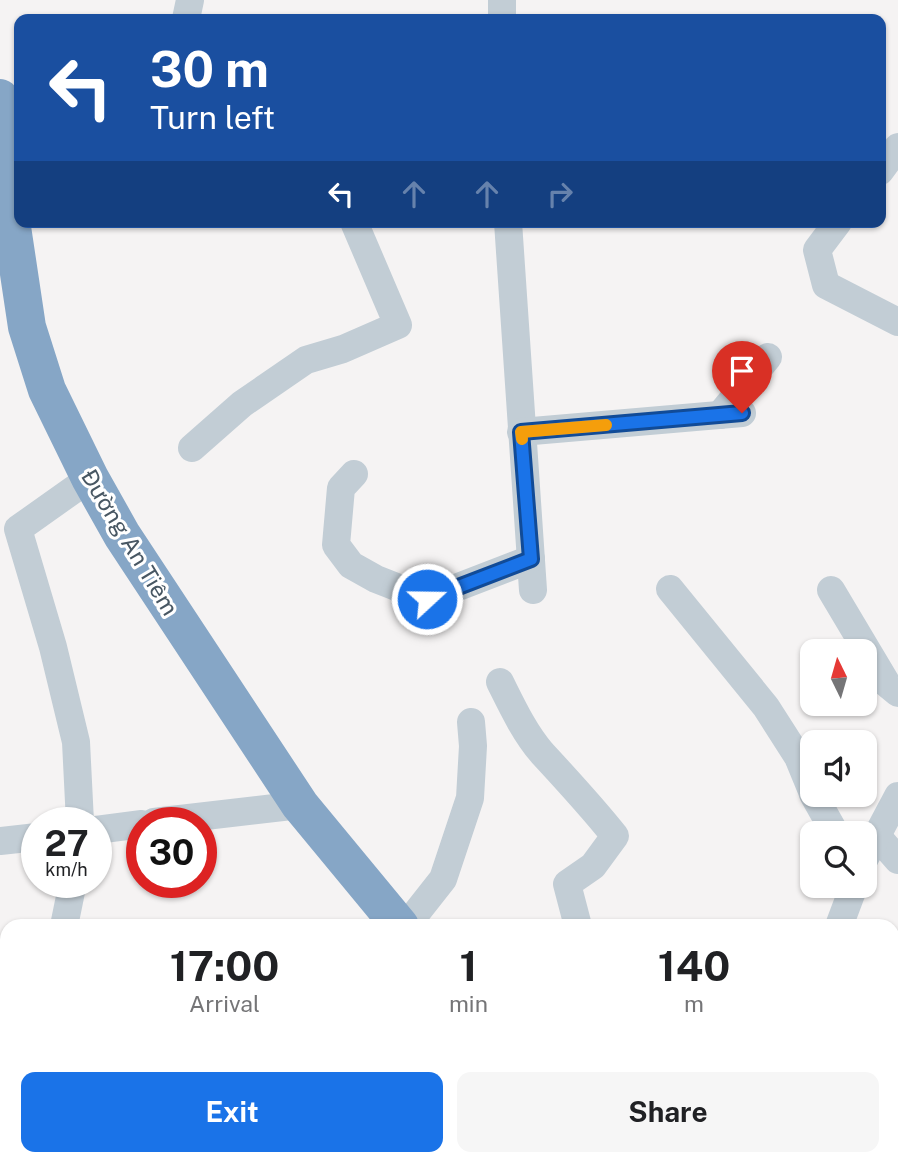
<!DOCTYPE html>
<meta charset="utf-8">
<style>
body{margin:0;font-family:"Public Sans",sans-serif;background:#f6f6f6;color:#202124;height:100vh;display:flex;flex-direction:column;font-size:26px;white-space:nowrap}
*{box-sizing:border-box;margin:0}
p{font-size:23px;color:#757577}
.icon{flex:none;width:38px;height:38px;fill:none;stroke:currentColor;stroke-width:2;stroke-linecap:round;stroke-linejoin:round}
.map{position:relative;flex:1;overflow:hidden}
.sheet{position:absolute;left:0px;top:919px;width:900px;height:247px;display:flex;flex-direction:column;background:#fff;border-radius:21px 21px 0 0;box-shadow:0 2px 5px #0004}
.sheet>*{flex:none}
.banner{position:absolute;left:14px;top:14px;width:872px;height:214px;border-radius:14px;box-shadow:0 2px 5px #0004;background:#1a4fa0;color:#fff;overflow:hidden}
.needle{width:46px;rotate:355deg}
.buttons{position:absolute;left:800px;top:639px;display:grid;gap:14px}
.buttons a{display:grid;place-items:center;width:77px;height:77px;border-radius:14px;background:#fff;box-shadow:0 2px 5px #0004;font-size:35px}
.speed{position:absolute;left:21px;top:807px;display:flex;gap:14px;font-size:35px;font-weight:700;text-align:center}
.speed>*{display:grid;place-content:center;width:91px;height:91px;border-radius:50%;background:#fff;box-shadow:0 2px 5px #0004;line-height:1}
.speed small{font-size:18px;font-weight:400}
.speed .limit{border:10px solid #d22;background:#fff;color:#111}
.pin{position:absolute;display:grid;place-items:center;width:60px;height:60px;color:#fff;margin:-72px -30px;border-radius:50% 50% 50% 0;rotate:-45deg;box-shadow:0 0 7px #0007}
.pin .icon{rotate:45deg}
.me{position:absolute;width:77px;margin:-38px;rotate:69deg;stroke-linejoin:round;filter:drop-shadow(0 0 5px #0008)}
.turn{display:flex;align-items:center;gap:24px;height:147px;padding:0 21px;font-size:32px}
.turn .icon{width:91px;height:91px;stroke-width:2.5}
.turn b{display:block;font-size:49px;line-height:60px}
.lanes{display:flex;align-items:center;height:66px;padding:0 21px;background:#0003;justify-content:center;gap:35px;direction:ltr}
.lanes .off{opacity:.35}
.eta{display:flex;justify-content:space-evenly;align-items:center;height:119px;text-align:center}
.eta b{font-size:42px;font-weight:700;line-height:49px}
.cta{display:flex;gap:14px;margin-top:auto;padding:14px 21px}
.cta a{flex:1;height:80px;border-radius:14px;background:#1a73e8;color:#fff;font-size:28px;font-weight:700;line-height:80px;text-align:center}
.cta a+a{background:#f6f6f6;color:#202124}
.map>svg:first-child{display:block}
</style>
<div class="map">
<svg width="898" height="1164" viewBox="0 0 898 1164">
<rect width="100%" height="100%" fill="#f5f3f3"/>
<g fill="none" stroke-linecap="round" stroke-linejoin="round">
<!-- minor -->
<g stroke="#c2cdd5" stroke-width="28">
<polyline points="502,0 502,19"/>
<polyline points="186,19 190,0"/>
<polyline points="880,171 898,147"/>
<polyline points="508,222 533,590"/>
<polyline points="838,222 817,250 826,285 898,322"/>
<polyline points="720,415 768,357"/>
<polyline points="521,432 742,413"/>
<polyline points="192,448 242,404 306,360 343,349 398,325 354,222"/>
<polyline points="354,474 341,488 336,545 351,565 376,579 427,599 531,559"/>
<polyline points="670,589 766,707 798,757 812,791"/>
<polyline points="831,590 887,684 898,693"/>
<path d="M 500,682 C 512,706 524,732 542,753 C 567,780 592,807 615,836 L 593,866 L 567,884 L 578,926"/>
<polyline points="813,794 835,833"/>
<polyline points="80,822 76,742 53,647 18,529 90,478"/>
<polyline points="154,822 300,805"/>
<polyline points="96,830 142,824"/>
<polyline points="877,836 898,860"/>
<polyline points="0,841 37,837"/>
<polyline points="864,860 898,796"/>
<polyline points="64,926 73,882"/>
<polyline points="406,926 443,879 470,798 473,746 471,722"/>
<polyline points="839,926 854,886"/>
<polyline points="0,1043 7,1035"/>
<polyline points="346,1164 356,1158"/>
</g>
<!-- major -->
<polyline stroke="#b0c3d4" stroke-width="35" points="892,1156 898,1157"/>
<!-- highway -->
<g stroke="#86a6c6" stroke-width="38">
<polyline points="0,98 9,207 27,327 47,390 90,478 122,535 300,805 400,926"/>
<polyline points="758,1164 760,1158"/>
</g>
</g>
<g fill="none" stroke-linecap="round" stroke-linejoin="round">
<defs>
<polyline id="route" points="427,599 531,559 521,432 742,413"/>
</defs>
<!-- route casing -->
<use href="#route" stroke="#114b97" stroke-width="18"/>
<!-- route -->
<use href="#route" stroke="#1a73e8" stroke-width="12"/>
<!-- slow -->
<polyline stroke="#f59e0b" stroke-width="12" points="522,439 521,432 606,425"/>
</g>
<g text-anchor="middle" dominant-baseline="central" stroke-width="6" stroke-linejoin="round" paint-order="stroke">
<!-- street labels -->
<g font-size="23" fill="#485763" stroke="#fff">
<text transform="translate(130 542) rotate(59)">Đường An Tiêm</text>
</g>
</g>
</svg>
<div class="buttons">
<a><svg class="needle" viewBox="-14 -14 28 28"><path d="M0-13l5 13h-10z" fill="#e53935"/><path d="M0 13l5-13h-10z" fill="#757577"/></svg></a>
<a><svg class="icon" aria-label="sound" viewBox="0 0 24 24"><path d="M4 9h4l5-4v14l-5-4H4zM17 9q2 3 0 6"/></svg></a>
<a><svg class="icon" aria-label="search" viewBox="0 0 24 24"><circle cx="10" cy="10" r="6"/><path d="M15 15l6 6"/></svg></a>
</div>
<div class="speed"><div>27<small>km/h</small></div><div class="limit">30</div></div>
<div class="pin" style="left:742px;top:413px;background:#d93025"><svg class="icon" aria-label="arrive" viewBox="0 0 24 24"><path d="M6 21V4h12l-3 4 3 4H6"/></svg></div>
<svg class="me" style="left:427px;top:599px" viewBox="-20 -20 40 40"><circle r="17" fill="#1a73e8" stroke="#fff" stroke-width="3"/><path d="M0-11L8 9 0 5-8 9z" fill="#fff"/></svg>
<div class="banner">
<div class="turn"><svg class="icon" aria-label="left" viewBox="0 0 24 24"><path d="M17 20v-9H6M10 6l-5 5 5 5"/></svg><div><b>30 m</b>Turn left</div></div>
<div class="lanes"><svg class="icon" aria-label="left" viewBox="0 0 24 24"><path d="M17 20v-9H6M10 6l-5 5 5 5"/></svg><svg class="icon off" aria-label="ahead" viewBox="0 0 24 24"><path d="M12 20V5M6 11l6-6 6 6"/></svg><svg class="icon off" aria-label="ahead" viewBox="0 0 24 24"><path d="M12 20V5M6 11l6-6 6 6"/></svg><svg class="icon off" aria-label="right" viewBox="0 0 24 24"><path d="M7 20v-9h11M14 6l5 5-5 5"/></svg></div>
</div>
<section class="sheet">
<div class="eta">
<div><b>17:00</b><p>Arrival</p></div>
<div><b>1</b><p>min</p></div>
<div><b>140</b><p>m</p></div>
</div>
<div class="cta"><a>Exit</a><a>Share</a></div>
</section>
</div>
